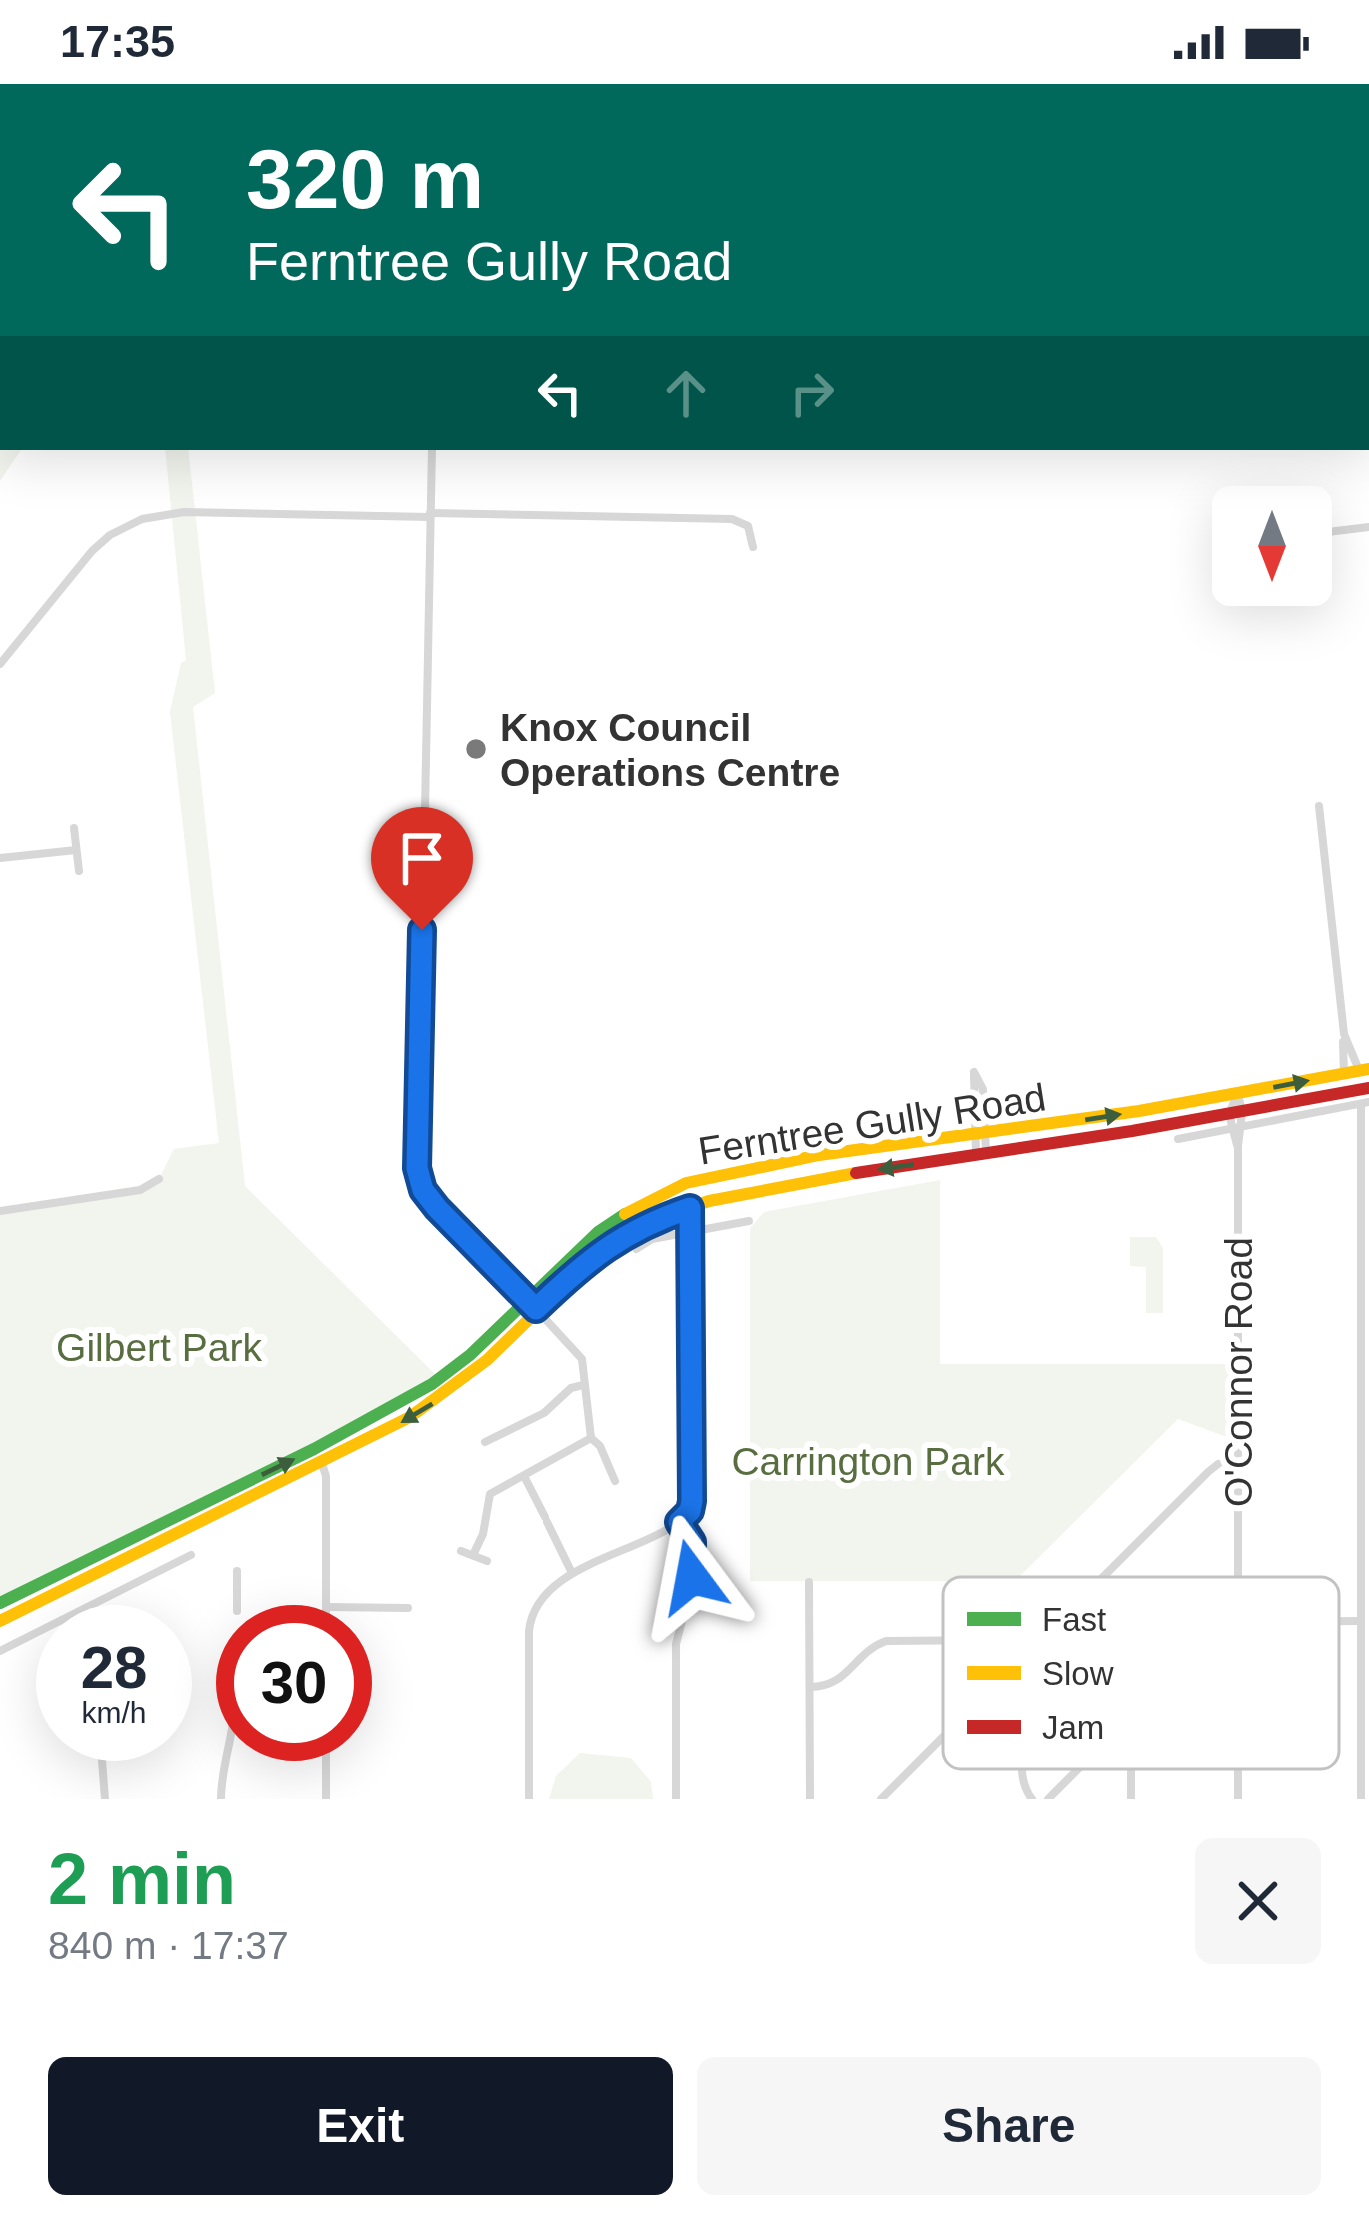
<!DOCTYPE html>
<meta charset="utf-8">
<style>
body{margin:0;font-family:Helvetica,sans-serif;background:#f6f6f7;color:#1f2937;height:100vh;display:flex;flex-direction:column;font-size:45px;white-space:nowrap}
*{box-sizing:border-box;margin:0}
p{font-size:39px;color:#747a83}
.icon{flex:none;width:66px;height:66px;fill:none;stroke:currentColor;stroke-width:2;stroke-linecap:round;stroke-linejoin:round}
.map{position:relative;height:1715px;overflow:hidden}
.side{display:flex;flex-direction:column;background:#fff;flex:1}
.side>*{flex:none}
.hud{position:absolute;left:0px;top:0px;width:1371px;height:366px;box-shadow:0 12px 48px #0002;background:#00695c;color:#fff;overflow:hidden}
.needle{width:78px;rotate:180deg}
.controls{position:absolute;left:1212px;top:402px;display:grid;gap:24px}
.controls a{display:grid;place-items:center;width:120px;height:120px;border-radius:18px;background:#fff;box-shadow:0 12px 48px #0002;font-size:60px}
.speed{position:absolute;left:36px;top:1521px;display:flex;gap:24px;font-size:60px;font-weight:700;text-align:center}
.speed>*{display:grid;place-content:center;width:156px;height:156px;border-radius:50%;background:#fff;box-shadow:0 12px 48px #0002;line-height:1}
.speed small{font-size:30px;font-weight:400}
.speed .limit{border:18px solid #d22;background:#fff;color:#111}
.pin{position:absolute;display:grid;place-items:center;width:102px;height:102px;color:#fff;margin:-123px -51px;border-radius:50% 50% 50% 0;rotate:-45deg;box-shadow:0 0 12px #0007}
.pin .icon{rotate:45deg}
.me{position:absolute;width:132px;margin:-66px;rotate:347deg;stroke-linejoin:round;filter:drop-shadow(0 0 9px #0008)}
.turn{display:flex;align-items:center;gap:42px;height:252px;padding:0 48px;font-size:54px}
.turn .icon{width:156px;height:156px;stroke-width:2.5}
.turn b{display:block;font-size:84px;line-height:102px}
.lanes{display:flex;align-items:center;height:114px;padding:0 48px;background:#0003;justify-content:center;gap:60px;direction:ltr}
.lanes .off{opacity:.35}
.round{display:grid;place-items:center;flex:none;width:126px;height:126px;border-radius:18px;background:#f6f6f7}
.overview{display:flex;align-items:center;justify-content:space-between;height:204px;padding:0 48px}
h1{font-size:72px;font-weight:700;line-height:90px;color:#1e9e55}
.cta{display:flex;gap:24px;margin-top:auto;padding:24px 48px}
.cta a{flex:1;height:138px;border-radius:18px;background:#111827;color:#fff;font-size:48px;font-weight:700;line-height:138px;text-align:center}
.cta a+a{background:#f6f6f7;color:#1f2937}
.status{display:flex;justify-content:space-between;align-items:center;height:84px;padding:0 60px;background:#fff;direction:ltr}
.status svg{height:33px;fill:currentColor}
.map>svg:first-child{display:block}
</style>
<div class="status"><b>17:35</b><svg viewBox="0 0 49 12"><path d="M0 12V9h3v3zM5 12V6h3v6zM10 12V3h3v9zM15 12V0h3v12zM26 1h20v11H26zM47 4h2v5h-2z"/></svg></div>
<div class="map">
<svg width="1369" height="1715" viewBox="0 0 1369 1715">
<rect width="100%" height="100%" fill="#fff"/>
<!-- green -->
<g fill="#f1f5ed">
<polygon points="0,0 471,0 3,3 3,363 23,363 0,397"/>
<polygon points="165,363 188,363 215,609 193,623 245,1102 440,1295 0,1519 0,1127 140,1106 159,1095 174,1065 219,1059 170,628 181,579 186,576"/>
<polygon points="940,1096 940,1280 1238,1280 1238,1357 1178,1335 1015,1497 750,1497 750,1144 764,1128"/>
<polygon points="1130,1153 1156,1153 1163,1164 1163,1229 1146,1229 1146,1183 1130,1182"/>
<polygon points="580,1669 631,1674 651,1698 653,1715 549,1715 556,1692"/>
</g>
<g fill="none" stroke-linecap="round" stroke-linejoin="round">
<!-- stream -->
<g stroke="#dceaf1" stroke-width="3">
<polyline points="1368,90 1369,90"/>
<polyline points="0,119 3,120"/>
<polyline points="1368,268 1369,268"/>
<polyline points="0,354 3,350"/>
</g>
<!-- street -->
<g stroke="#d7d7d7" stroke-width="8">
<polyline points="576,0 583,3"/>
<polyline points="465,3 471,0"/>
<polyline points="720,3 721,0"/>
<polyline points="976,3 978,0"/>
<polyline points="432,363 418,1089 429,1116 527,1214"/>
<polyline points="430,429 732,435 748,442 753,463"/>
<polyline points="1311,450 1369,443"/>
<polyline points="0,580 92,467 110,451 142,435 184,428 430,433"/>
<polyline points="1319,722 1344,950 1359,986"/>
<polyline points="74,744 79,787"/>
<polyline points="0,774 76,766"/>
<polyline points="1343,958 1344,990"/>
<polyline points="974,988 983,1005 986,1069"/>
<polyline points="974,990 976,1071"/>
<polyline points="1238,1010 1242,1028 1238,1062 1238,1514 1232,1548 1238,1584 1238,1715"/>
<polyline points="1236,1013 1229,1030 1237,1061"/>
<polyline points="1178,1055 1369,1018"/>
<polyline points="0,1127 140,1106 159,1095"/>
<polyline points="636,1165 652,1155 749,1137"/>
<polyline points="591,1354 600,1362 615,1397"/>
<polyline points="485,1358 544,1329 571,1304 583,1301"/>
<polyline points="321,1377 326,1392 326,1548"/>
<polyline points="524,1392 545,1433"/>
<polyline points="547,1438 572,1489"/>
<polyline points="461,1467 487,1477"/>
<polyline points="473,1471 483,1450 490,1410 591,1354 582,1275 537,1226"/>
<polyline points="809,1498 810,1715"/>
<polyline points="1239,1515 1245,1537 1240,1576"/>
<polyline points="88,1523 93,1548"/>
<polyline points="326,1523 408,1524"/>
<polyline points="237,1527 237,1487"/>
<polyline points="1235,1538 1361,1537"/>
<polyline points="0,1567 191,1471"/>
<path d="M 1008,1590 C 1044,1625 1005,1681 1032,1715"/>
<path d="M 810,1603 C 849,1603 853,1569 886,1557 L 999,1556 L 1024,1572"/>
<polyline points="1115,1649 1131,1668 1131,1715"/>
<polyline points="100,1650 105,1715"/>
<path d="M 221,1715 C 221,1671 244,1633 230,1590"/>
<polyline points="326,1715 326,1650"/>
<path d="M 529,1715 L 529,1547 C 537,1472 665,1469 692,1423 L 690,1123"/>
<polyline points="676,1715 676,1560 691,1502 693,1467 691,1455 679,1438"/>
<polyline points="881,1715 1208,1388 1218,1380 1238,1377"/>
<polyline points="1048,1715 1210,1553 1221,1548 1241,1549"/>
<polyline points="1361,1715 1361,1020"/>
</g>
<!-- fast -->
<polyline stroke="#4caf50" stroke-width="12" points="0,1519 314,1365 432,1300 470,1271 598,1148 625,1130"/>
<!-- slow -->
<g stroke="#ffc107" stroke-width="12">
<polyline points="625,1130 686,1099 819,1071 1139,1027 1369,985"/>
<polyline points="0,1537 410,1333 487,1276 597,1169 661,1133 709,1117 856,1089"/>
</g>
<!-- jam -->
<polyline stroke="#c62828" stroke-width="12" points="856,1089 1132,1047 1369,1004"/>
</g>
<!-- one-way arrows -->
<defs><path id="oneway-solid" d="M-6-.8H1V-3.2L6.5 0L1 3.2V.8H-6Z" transform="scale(3)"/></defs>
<g fill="#3c5e3d">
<use href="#oneway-solid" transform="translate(1291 1000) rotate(-11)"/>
<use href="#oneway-solid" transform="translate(1103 1033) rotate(-9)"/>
<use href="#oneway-solid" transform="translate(896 1083) rotate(172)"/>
<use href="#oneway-solid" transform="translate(417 1329) rotate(149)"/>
<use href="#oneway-solid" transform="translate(278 1383) rotate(-26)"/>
</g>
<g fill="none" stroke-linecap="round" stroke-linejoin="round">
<defs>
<path id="route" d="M 422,846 L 417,1084 L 423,1106 L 437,1124 L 536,1225 C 587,1176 622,1147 690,1124 L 692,1417 L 690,1427 L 679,1438 L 692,1458 L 692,1493"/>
</defs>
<!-- route casing -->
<use href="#route" stroke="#114b97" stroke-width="30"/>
<!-- route -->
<use href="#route" stroke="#1a73e8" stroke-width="21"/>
</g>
<!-- markers -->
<circle fill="#7a7a7a" stroke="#fff" stroke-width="4.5" cx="476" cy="665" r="12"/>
<g text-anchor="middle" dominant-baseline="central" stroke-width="12" stroke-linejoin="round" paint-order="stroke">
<!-- poi labels -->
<g font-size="39" font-weight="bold" fill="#333" stroke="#fff" text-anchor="start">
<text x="500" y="643">Knox Council<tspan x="500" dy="45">Operations Centre</tspan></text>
</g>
<!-- street labels -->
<g font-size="39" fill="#333" stroke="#fff">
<text transform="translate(872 1040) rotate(-9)">Ferntree Gully Road</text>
<text transform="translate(1238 1288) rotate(-90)">O'Connor Road</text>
</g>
<!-- park labels -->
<g font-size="39" fill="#586e40" stroke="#fff">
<text x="159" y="1263">Gilbert Park</text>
<text x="868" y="1377">Carrington Park</text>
</g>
</g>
<!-- legend -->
<rect x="943" y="1493" width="396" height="192" rx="18" fill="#fff" stroke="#c2c2c2" stroke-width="3"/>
<rect x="967" y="1528" width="54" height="14" fill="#4caf50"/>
<rect x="967" y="1582" width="54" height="14" fill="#ffc107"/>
<rect x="967" y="1636" width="54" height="14" fill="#c62828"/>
<g font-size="33" fill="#333">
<text x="1042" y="1547">Fast</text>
<text x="1042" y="1601">Slow</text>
<text x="1042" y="1655">Jam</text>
</g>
</svg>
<div class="controls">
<a><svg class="needle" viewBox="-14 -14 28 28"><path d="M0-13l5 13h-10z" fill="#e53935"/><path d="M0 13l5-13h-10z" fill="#747a83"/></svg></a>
</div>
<div class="speed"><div>28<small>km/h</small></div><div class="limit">30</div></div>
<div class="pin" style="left:422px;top:846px;background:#d93025"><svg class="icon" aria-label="arrive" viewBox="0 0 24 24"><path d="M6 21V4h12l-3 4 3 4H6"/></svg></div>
<svg class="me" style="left:692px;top:1493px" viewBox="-20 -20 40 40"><path d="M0-17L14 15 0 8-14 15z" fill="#1a73e8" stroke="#fff" stroke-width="4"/></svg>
<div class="hud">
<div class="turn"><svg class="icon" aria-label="left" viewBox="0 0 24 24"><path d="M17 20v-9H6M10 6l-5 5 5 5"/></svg><div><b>320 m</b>Ferntree Gully Road</div></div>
<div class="lanes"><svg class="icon" aria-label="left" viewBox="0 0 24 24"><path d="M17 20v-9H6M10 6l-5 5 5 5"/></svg><svg class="icon off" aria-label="ahead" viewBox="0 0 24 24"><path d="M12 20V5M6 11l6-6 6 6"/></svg><svg class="icon off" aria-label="right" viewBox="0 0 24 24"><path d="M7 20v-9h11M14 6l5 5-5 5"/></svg></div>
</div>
</div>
<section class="side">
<div class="overview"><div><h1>2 min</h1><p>840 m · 17:37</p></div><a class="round"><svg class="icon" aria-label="close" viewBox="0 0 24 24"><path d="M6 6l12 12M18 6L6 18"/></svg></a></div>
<div class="cta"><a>Exit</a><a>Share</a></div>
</section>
